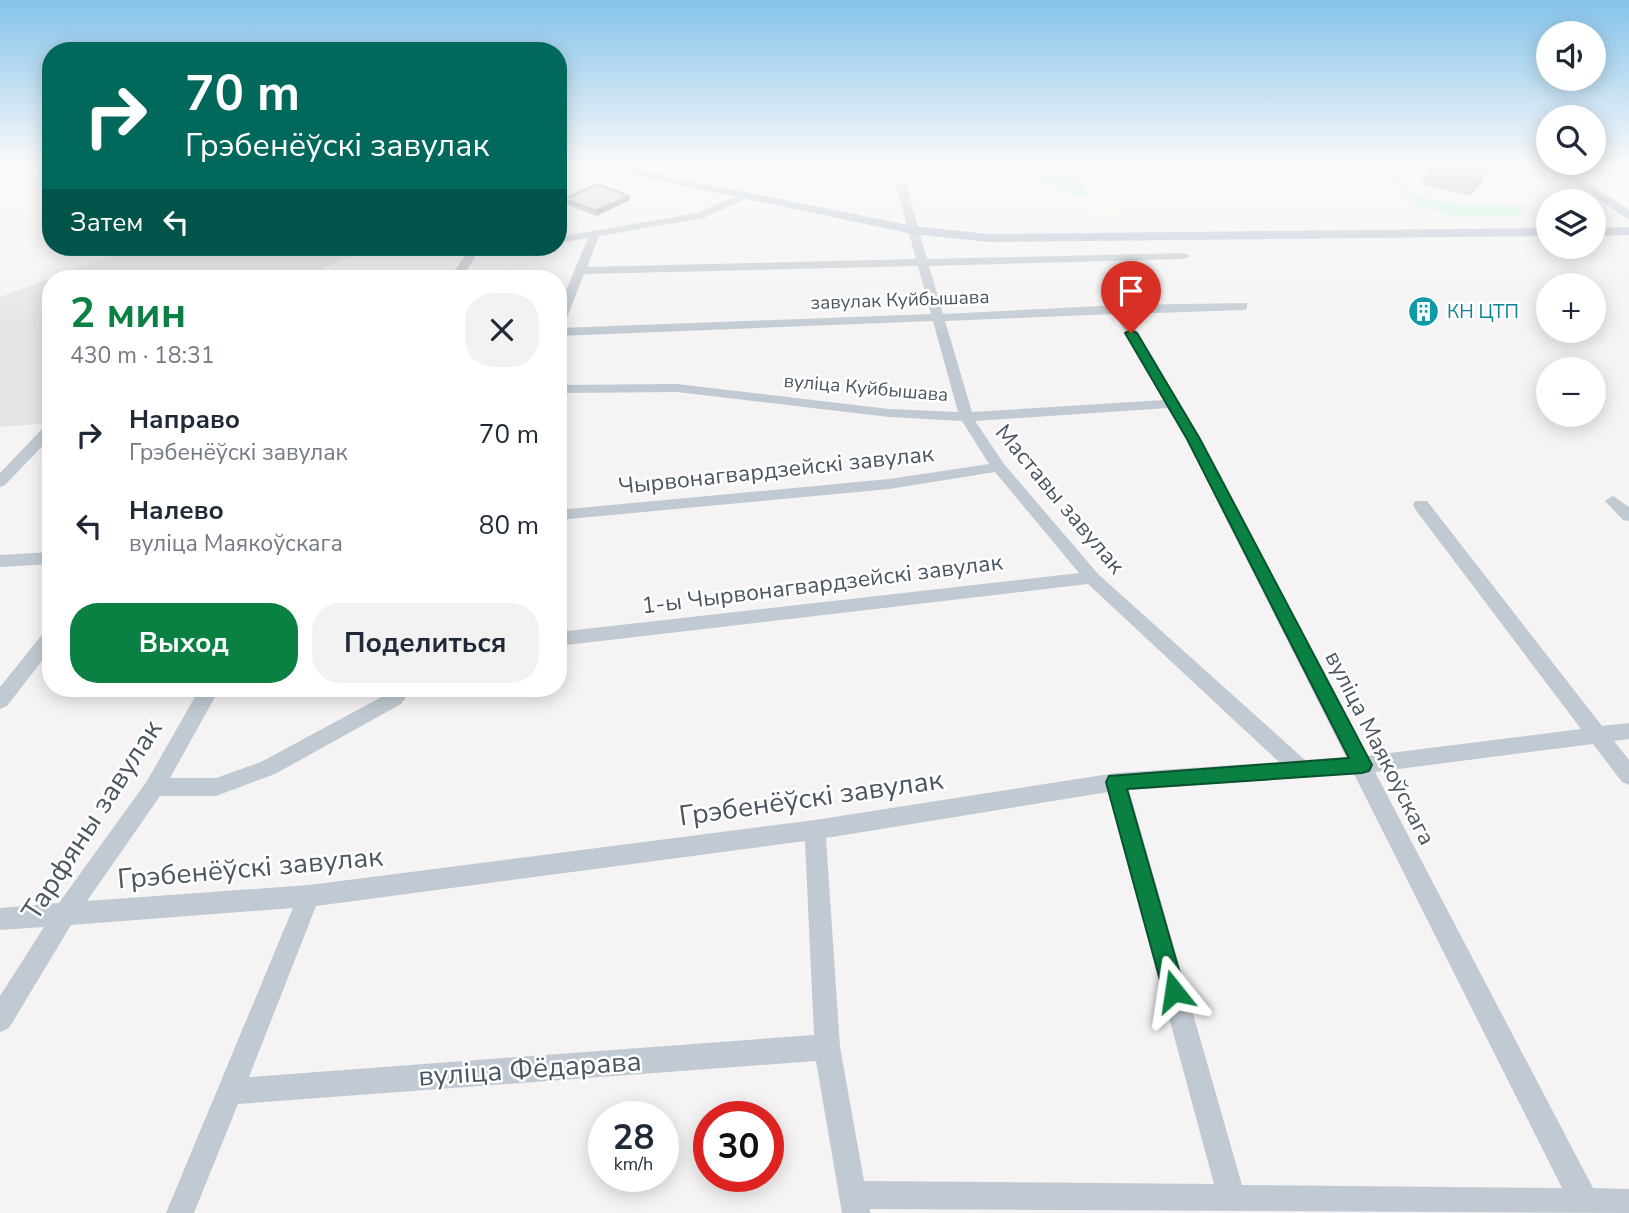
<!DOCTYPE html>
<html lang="ru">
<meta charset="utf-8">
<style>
body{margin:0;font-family:"Nunito Sans",sans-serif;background:#f2f2f3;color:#1f2937;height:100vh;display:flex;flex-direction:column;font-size:26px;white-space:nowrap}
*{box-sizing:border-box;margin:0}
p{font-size:23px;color:#747a83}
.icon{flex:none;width:38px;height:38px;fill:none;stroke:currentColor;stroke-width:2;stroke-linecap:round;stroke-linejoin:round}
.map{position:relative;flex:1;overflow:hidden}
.drawer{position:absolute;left:42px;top:270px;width:525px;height:427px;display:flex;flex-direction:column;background:#fff;border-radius:28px;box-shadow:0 4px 18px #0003}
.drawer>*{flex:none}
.guide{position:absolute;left:42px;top:42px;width:525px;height:214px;border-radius:28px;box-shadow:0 4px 18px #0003;background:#00695c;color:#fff;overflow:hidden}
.fabs{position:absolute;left:1536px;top:21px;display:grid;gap:14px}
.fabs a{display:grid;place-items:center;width:70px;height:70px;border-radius:50%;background:#fff;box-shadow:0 4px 18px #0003;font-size:35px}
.speed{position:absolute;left:588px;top:1101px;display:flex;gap:14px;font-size:35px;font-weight:700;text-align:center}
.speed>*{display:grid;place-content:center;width:91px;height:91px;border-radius:50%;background:#fff;box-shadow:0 4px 18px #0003;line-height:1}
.speed small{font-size:18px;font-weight:400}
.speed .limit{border:10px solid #d22;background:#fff;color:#111}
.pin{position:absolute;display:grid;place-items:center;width:60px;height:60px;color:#fff;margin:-72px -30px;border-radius:50% 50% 50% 0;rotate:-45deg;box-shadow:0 0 7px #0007}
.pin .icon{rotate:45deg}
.me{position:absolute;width:77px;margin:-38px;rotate:345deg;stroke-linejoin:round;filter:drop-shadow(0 0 5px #0008)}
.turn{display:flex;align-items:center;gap:24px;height:147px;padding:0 28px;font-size:32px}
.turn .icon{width:91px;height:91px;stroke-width:2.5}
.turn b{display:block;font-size:49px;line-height:60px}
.then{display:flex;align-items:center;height:66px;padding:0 28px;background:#0003;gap:14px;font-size:26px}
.round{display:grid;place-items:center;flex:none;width:74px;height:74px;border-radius:28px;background:#f2f2f3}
.headline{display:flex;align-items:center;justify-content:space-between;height:119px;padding:0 28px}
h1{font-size:42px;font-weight:700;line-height:52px;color:#0b8043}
.button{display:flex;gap:14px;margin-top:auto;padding:14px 28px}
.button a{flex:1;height:80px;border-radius:28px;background:#0b8043;color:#fff;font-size:28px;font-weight:700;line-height:80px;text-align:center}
.button a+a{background:#f2f2f3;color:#1f2937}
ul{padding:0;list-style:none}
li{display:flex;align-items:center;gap:21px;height:91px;padding:0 28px}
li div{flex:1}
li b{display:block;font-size:26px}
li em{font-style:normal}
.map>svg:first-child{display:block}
</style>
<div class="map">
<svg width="1629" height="1213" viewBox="0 0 1629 1213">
<rect width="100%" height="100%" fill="#f5f3f3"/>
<!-- commercial -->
<g fill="#fdf9ef">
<polygon points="646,166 917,166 909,174 804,198"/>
<polygon points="1009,166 1090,166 1121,217 1095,218 1088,209 1042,196 1015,184"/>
</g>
<!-- education -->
<polygon fill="#e6e4e5" points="136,247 372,247 302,278 51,278 51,423 0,427 0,297"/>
<!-- green -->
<g fill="#c3f1d5">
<path d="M 1374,166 L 1406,166 L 1396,173 C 1402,212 1500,202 1527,207 L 1518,217 L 1458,217 L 1419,206 Z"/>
<polygon points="1037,174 1077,177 1089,196 1081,198 1037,180 1034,175"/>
</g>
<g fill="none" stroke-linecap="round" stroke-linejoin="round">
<!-- minor -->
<g fill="#c1cad2" fill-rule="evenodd">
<path d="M 901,182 L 906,185 L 927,259 L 1184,253 L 1190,256 L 1184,259 L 929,266 L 943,314 L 1118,305 L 1247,303 L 1247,309 L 1243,310 L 1127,314 L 1200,439 L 1366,756 L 1581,729 L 1415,509 L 1413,505 L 1415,501 L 1427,501 L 1602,726 L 1629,723 L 1629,739 L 1614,741 L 1629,760 L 1629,785 L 1622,782 L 1593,744 L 1375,772 L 1593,1188 L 1629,1189 L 1629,1213 L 870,1209 L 870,1213 L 842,1213 L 816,1061 L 238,1104 L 194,1213 L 166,1213 L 293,908 L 71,925 L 9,1028 L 0,1032 L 0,996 L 44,927 L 0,930 L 0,908 L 59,903 L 147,781 L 200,688 L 220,688 L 170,778 L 216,778 L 261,762 L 387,694 L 392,688 L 412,688 L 401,704 L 275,774 L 216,796 L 160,796 L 87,901 L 309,885 L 815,820 L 1116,773 L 1279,762 L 1088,584 L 558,646 L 558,632 L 1079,573 L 995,472 L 889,489 L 558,520 L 558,510 L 889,479 L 989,464 L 962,421 L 889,417 L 677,392 L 558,393 L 558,385 L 677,384 L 889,409 L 958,412 L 933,321 L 558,336 L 558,310 L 588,238 L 558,243 L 558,237 L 697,213 L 741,194 L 745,195 L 745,199 L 704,218 L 599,236 L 587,267 L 916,259 L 896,185 ZM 918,266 L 931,314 L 560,328 L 564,325 L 584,274 ZM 1115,314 L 1164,400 L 972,412 L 945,321 ZM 1168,408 L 1186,439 L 1346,757 L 1305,760 L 1098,574 L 1004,464 L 975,421 ZM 1354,774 L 1562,1188 L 1242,1185 L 1129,790 ZM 1108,792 L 1214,1184 L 864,1181 L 840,1047 L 826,838 ZM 805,841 L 814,1035 L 249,1077 L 316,906 Z"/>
<polygon points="481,247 511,247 477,254 462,278 450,278 469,249"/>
<polygon points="51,424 51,437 5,485 0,487 0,473 46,425"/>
<polygon points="1613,496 1629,507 1629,521 1623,520 1605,501"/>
<polygon points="51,552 51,564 0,567 0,555"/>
<polygon points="51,629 51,649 7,706 0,709 0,687 45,631"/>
</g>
<!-- major -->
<g fill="#b3c2d1" fill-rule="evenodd">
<polygon points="590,166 615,166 913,226 989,234 1549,228 1549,236 989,242 913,234"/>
<polygon points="1549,166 1563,166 1629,210 1629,220"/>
<polygon points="1629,227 1629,235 1594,236 1594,228"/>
</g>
</g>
<!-- wall -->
<g fill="#b0b2b7">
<polygon points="1430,166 1489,166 1481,182 1470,196 1421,184"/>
<polygon points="629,196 630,200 596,216 565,204 564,199"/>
</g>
<!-- shaded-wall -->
<g fill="#909195">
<polygon points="1486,166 1489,166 1481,182 1470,196"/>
<polygon points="629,196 630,200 596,216 596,211"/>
</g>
<!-- building -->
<polygon fill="#cdcfd5" stroke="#909195" stroke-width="2" points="598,184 629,196 596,211 564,199"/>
<!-- sky -->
<linearGradient id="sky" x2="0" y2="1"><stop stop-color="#85c3ea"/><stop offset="0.49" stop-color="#fafafa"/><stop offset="1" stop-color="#fafafa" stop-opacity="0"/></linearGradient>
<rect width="1629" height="336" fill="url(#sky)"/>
<!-- route -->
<polygon fill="#0b8043" stroke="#07532c" stroke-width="2" points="1131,330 1137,333 1200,439 1372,765 1369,771 1362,773 1127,789 1185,991 1182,999 1174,1002 1166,999 1163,991 1106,782 1109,776 1349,758 1187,439 1125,333"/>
<!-- icons -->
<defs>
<symbol id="building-disc" viewBox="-11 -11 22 22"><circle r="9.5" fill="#0f9aa8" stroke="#fff"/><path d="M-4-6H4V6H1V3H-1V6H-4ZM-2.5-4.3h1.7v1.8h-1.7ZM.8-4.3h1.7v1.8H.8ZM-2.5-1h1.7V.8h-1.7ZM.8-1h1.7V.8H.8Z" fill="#fff"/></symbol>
</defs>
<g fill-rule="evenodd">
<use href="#building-disc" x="1406" y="294" width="35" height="35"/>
</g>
<g text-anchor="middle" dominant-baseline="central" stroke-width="5" stroke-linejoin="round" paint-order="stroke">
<!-- far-street labels -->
<g font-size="19" fill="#4a5661" stroke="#fff">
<text transform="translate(900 300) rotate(-2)">завулак Куйбышава</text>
<text transform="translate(866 388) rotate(5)">вуліца Куйбышава</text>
</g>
<!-- far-culture labels -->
<g font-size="19" fill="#0d838f" stroke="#fff" text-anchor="start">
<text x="1447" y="312">КН ЦТП</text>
</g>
<!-- street labels -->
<g font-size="23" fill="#4a5661" stroke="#fff">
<text transform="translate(776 470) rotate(-6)">Чырвонагвардзейскі завулак</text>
<text transform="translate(1060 499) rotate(50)">Маставы завулак</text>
<text transform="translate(822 584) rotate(-7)">1-ы Чырвонагвардзейскі завулак</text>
<text transform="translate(1380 748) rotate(63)">вуліца Маякоўскага</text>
</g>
<!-- near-street labels -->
<g font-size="28" fill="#4a5661" stroke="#fff">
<text transform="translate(811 798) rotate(-8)">Грэбенёўскі завулак</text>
<text transform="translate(92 820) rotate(-57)">Тарфяны завулак</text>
<text transform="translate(250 868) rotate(-5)">Грэбенёўскі завулак</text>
<text transform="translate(530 1069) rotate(-4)">вуліца Фёдарава</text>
</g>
</g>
</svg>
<div class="fabs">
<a><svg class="icon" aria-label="sound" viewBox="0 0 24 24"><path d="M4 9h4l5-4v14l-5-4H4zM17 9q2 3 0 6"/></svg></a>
<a><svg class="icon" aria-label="search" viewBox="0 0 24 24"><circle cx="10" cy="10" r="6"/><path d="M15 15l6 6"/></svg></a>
<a><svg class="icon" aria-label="layers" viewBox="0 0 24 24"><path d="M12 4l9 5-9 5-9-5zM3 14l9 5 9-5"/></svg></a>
<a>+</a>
<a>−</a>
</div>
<div class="speed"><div>28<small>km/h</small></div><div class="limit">30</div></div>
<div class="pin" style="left:1131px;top:333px;background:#d93025"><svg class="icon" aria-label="arrive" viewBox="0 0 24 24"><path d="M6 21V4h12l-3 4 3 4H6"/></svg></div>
<svg class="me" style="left:1174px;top:991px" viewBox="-20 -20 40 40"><path d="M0-17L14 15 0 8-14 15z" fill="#0b8043" stroke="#fff" stroke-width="4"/></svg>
<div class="guide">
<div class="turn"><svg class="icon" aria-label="right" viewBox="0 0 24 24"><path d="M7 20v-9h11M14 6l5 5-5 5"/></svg><div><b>70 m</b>Грэбенёўскі завулак</div></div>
<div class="then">Затем<svg class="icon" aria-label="left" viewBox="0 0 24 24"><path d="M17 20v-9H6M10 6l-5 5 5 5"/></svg></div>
</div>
<section class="drawer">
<div class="headline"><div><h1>2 мин</h1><p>430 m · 18:31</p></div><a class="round"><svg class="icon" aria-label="close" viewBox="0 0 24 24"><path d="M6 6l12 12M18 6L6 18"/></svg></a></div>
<ul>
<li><svg class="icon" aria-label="right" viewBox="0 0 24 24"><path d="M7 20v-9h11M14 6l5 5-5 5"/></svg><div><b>Направо</b><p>Грэбенёўскі завулак</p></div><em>70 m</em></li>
<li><svg class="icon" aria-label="left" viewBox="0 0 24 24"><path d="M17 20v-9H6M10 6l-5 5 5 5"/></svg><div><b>Налево</b><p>вуліца Маякоўскага</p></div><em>80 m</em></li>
</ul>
<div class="button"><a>Выход</a><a>Поделиться</a></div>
</section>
</div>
